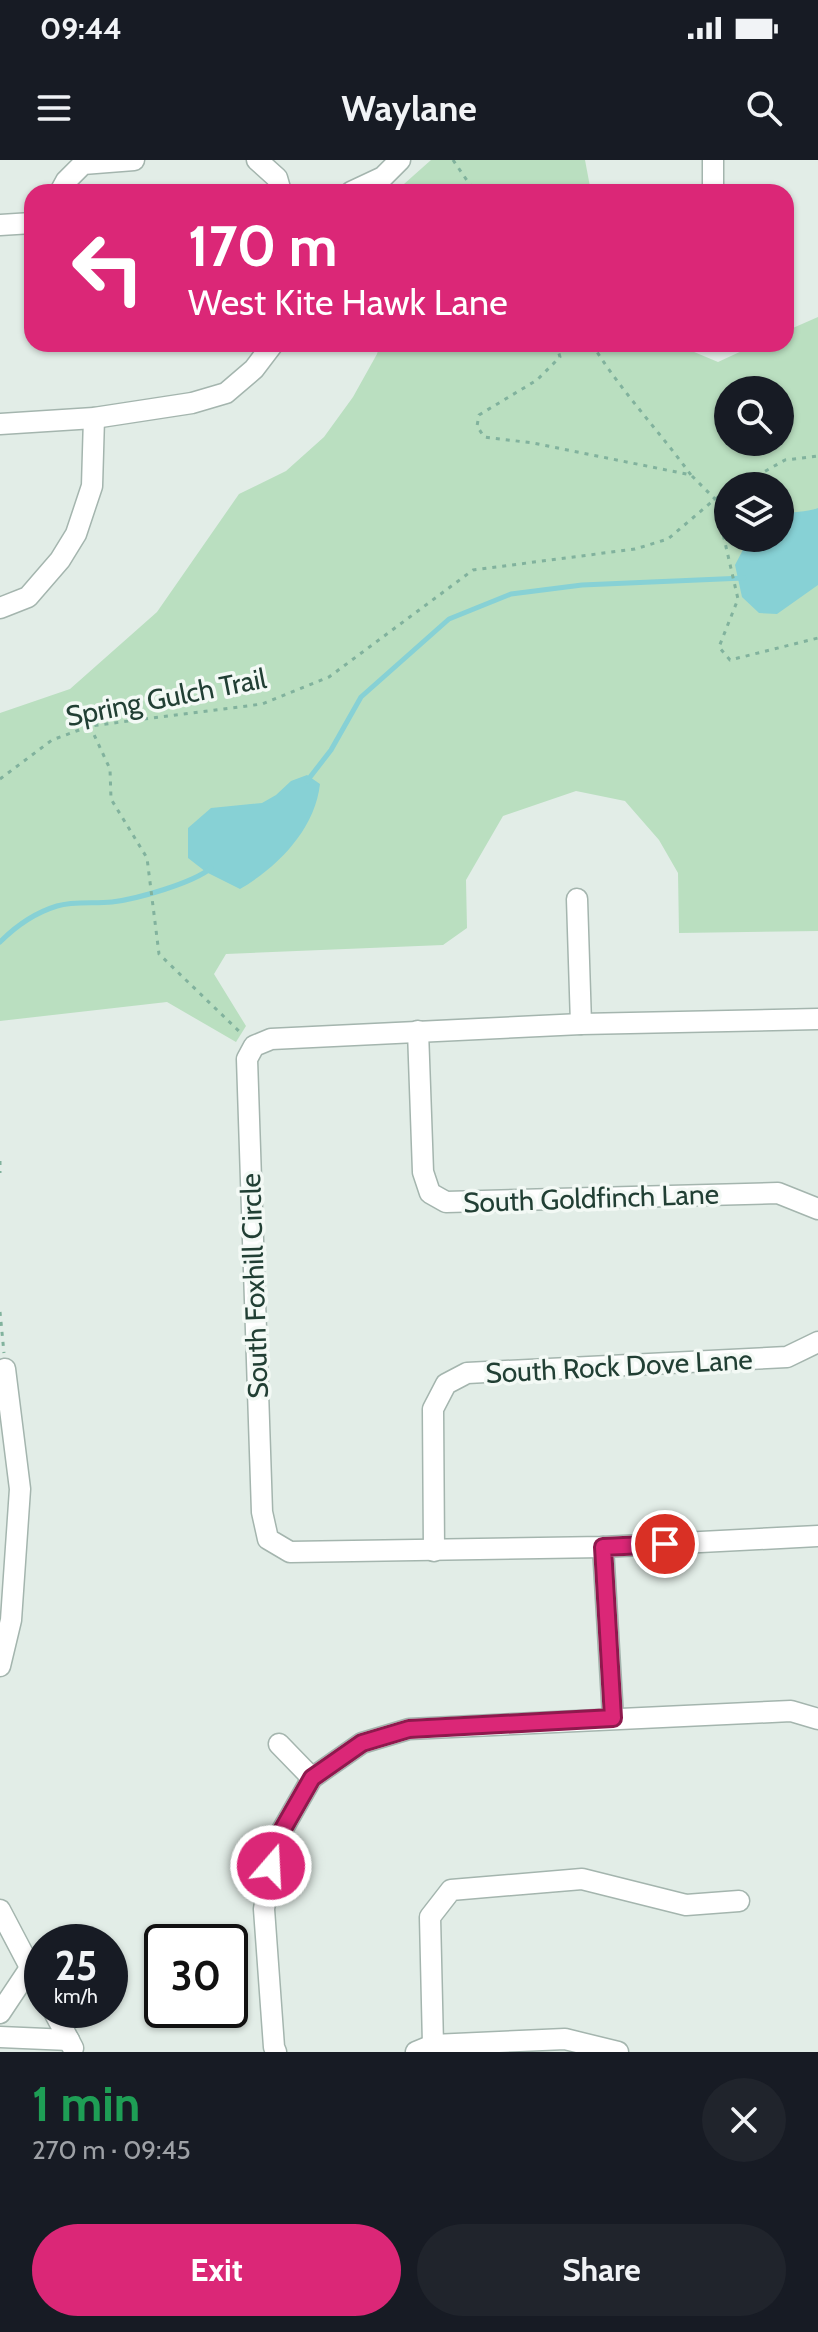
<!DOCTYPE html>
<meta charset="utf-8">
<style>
body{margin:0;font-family:Cabin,sans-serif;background:#20242c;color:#f1f3f6;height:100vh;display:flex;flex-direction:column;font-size:30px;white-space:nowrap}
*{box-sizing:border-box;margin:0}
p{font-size:26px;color:#9ea1a6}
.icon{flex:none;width:44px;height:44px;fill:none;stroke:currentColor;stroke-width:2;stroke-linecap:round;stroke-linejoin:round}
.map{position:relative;height:1892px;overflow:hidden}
.panel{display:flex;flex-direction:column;background:#171b24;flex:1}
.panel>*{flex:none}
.top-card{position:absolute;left:24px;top:24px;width:770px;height:168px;border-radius:24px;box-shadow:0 2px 6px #0004;background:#db2777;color:#fff;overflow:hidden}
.fabs{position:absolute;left:714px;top:216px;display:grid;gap:16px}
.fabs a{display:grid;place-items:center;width:80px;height:80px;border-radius:50%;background:#171b24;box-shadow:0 2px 6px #0004;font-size:40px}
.speed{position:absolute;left:24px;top:1764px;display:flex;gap:16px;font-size:40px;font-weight:700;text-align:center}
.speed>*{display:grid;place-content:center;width:104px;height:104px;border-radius:50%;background:#171b24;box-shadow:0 2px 6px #0004;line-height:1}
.speed small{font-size:20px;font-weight:400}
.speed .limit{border:4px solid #111;border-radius:12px;background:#fff;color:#111}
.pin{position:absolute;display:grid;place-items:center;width:68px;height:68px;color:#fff;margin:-34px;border:4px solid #fff;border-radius:50%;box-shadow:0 2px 8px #0007}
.me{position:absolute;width:88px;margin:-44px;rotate:19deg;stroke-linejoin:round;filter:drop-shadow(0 0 6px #0008)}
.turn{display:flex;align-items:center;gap:28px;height:168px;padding:0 32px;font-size:36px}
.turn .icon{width:104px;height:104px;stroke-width:2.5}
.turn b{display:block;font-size:56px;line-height:68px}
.round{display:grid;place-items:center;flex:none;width:84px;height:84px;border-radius:42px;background:#20242c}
.headline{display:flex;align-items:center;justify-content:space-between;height:136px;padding:0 32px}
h1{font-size:48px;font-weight:700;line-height:60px;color:#1e9e55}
.primary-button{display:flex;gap:16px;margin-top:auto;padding:16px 32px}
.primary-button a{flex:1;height:92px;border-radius:48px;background:#db2777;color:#fff;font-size:32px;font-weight:700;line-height:92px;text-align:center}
.primary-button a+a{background:#20242c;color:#f1f3f6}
.status{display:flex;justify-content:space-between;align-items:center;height:56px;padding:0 40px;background:#171b24;direction:ltr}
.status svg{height:22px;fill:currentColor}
header{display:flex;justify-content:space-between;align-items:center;height:104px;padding:0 32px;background:#171b24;font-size:36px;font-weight:700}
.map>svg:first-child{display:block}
</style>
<div class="status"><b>09:44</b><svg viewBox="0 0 49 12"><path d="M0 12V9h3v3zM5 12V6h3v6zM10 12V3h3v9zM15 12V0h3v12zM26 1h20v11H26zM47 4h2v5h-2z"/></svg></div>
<header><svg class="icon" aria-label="menu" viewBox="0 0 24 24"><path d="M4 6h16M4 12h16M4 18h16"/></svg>Waylane<svg class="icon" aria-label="search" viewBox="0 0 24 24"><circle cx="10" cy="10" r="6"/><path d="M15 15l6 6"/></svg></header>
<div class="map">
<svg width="818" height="1892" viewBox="0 0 818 1892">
<rect width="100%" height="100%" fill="#e2ede7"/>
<!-- green -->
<g fill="#badfc0" fill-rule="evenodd">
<polygon points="431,0 585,0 591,32 395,32"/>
<path d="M 818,157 L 818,771 L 679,773 L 678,713 L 659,680 L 625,641 L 576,631 L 503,656 L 466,720 L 467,768 L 443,785 L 226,794 L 214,814 L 246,866 L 236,882 L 167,842 L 0,861 L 0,553 L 70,529 L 157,452 L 239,334 L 286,311 L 324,277 L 353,237 L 377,194 L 380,184 L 675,184 L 718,202 L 757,184 L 786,184 L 786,171 ZM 728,230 L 780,230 L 780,282 L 728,282 ZM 728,326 L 780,326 L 780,378 L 728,378 Z"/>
</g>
<!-- water -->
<g fill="#87d1d5">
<path d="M 818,348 L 818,425 L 777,454 L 759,453 L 742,437 L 735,405 L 748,380 L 780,378 L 780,356 C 793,350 805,353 818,348 Z"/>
<path d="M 307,615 L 320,624 C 315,669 278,707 240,729 L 206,712 L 188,698 L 188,668 L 211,648 L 262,643 L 276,635 L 291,621 Z"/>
</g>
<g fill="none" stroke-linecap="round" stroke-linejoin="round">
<!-- stream -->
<g stroke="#87d1d5" stroke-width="5">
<polyline points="307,621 331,590 361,537 449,459 511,434 582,425 744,418"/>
<path d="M 0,782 C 16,766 34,753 57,746 C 74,741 95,744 112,742 C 137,739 193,723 211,708"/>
</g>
<defs>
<g id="minor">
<polyline points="257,0 277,18 281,32"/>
<polyline points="713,0 713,32"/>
<polyline points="60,32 66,21 83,4 134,0"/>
<polyline points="351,32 383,17 400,0"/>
<polyline points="0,65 32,63"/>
<polyline points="0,264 94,258 192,243 226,233 254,209 273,184"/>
<polyline points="0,448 28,437 60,400 76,374 92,326 94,258"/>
<polyline points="577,739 581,864"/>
<polyline points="818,859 581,864 271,879 254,886 247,899 262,1352 268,1379 290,1392 603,1387 818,1376"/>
<polyline points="418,871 423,1012 430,1033 446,1042 778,1033 818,1049"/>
<polyline points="603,1387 613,1558"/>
<polyline points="434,1391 433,1249 446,1224 467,1213 787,1197 818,1182"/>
<polyline points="0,1506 11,1460 20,1329 5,1209"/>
<polyline points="279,1584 312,1618"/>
<polyline points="0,1750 42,1830"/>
<polyline points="53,1850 73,1888"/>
<polyline points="0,1853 30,1808"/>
<polyline points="0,1877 69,1880"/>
<polyline points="433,1885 430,1757 451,1730 582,1719 686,1745 739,1741"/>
<polyline points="276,1892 274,1887 264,1749 271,1706 280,1674 312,1618 362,1583 409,1569 791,1551 818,1559"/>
<polyline points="416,1892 433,1885 565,1879 618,1892"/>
</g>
</defs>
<!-- minor casing -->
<use href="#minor" stroke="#a4b5ae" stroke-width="23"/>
<!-- path -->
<g stroke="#81b29d" stroke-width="3" stroke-dasharray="4 6" stroke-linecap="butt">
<polyline points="453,0 475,32"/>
<polyline points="481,184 485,187 512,184"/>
<polyline points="556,184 560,197 537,220 479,255 477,266 484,277 533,283 691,315 715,339 738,439 719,487 730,500 818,478"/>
<path d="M 592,184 C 621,231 659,271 691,315"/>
<polyline points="739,326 785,300 818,296"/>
<polyline points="90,566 110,609 111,639 147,698 159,794 243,875"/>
<polyline points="0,619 52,580 90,566 262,544 329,517 473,410 635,389 668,379 715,339 728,332"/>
<polyline points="0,1001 0,1013"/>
<polyline points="0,1152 4,1193"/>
</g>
<!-- minor -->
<use href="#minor" stroke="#fff" stroke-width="20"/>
</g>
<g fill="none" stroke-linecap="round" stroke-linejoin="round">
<defs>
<polyline id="route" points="271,1706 280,1674 312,1618 362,1583 409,1569 613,1558 603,1387 665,1384"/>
</defs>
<!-- route casing -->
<use href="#route" stroke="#8e194d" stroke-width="20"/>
<!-- route -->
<use href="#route" stroke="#db2777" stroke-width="14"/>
</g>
<g text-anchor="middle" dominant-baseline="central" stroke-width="7" stroke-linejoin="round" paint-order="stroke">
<!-- street labels -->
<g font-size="28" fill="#213f34" stroke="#f3f9f5">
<text transform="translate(166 537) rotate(-11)">Spring Gulch Trail</text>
<text transform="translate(591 1038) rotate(-2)">South Goldfinch Lane</text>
<text transform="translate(254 1126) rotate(-92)">South Foxhill Circle</text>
<text transform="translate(619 1206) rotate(-3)">South Rock Dove Lane</text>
</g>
</g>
</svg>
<div class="fabs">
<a><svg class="icon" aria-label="search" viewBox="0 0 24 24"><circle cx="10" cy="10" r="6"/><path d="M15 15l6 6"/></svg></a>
<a><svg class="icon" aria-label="layers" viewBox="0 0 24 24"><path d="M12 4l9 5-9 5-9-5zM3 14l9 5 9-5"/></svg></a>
</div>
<div class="speed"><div>25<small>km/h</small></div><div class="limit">30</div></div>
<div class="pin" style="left:665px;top:1384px;background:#d93025"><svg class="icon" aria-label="arrive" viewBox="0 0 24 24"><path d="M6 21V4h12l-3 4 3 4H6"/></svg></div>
<svg class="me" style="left:271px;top:1706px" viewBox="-20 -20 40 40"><circle r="17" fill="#db2777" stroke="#fff" stroke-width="3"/><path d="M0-11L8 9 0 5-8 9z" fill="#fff"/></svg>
<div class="top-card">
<div class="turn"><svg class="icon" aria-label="left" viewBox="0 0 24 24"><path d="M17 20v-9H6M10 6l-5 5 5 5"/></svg><div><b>170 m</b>West Kite Hawk Lane</div></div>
</div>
</div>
<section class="panel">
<div class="headline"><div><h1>1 min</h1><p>270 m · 09:45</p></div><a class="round"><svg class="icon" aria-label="close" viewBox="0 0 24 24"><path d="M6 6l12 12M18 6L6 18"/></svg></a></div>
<div class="primary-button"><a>Exit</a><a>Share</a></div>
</section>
